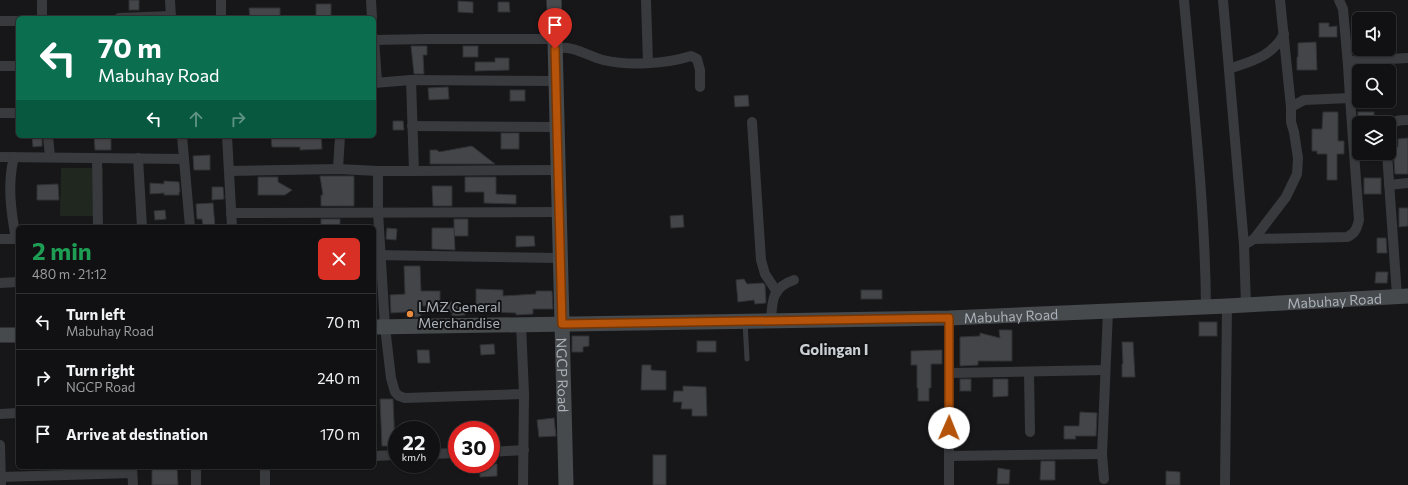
<!DOCTYPE html>
<meta charset="utf-8">
<style>
body{margin:0;font-family:Commissioner,sans-serif;background:#1a1a1c;color:#f1f3f6;height:100vh;display:flex;flex-direction:column;font-size:15px;white-space:nowrap}
*{box-sizing:border-box;margin:0}
p{font-size:13px;color:#9c9da0}
.icon{flex:none;width:22px;height:22px;fill:none;stroke:currentColor;stroke-width:2;stroke-linecap:round;stroke-linejoin:round}
.map{position:relative;flex:1;overflow:hidden}
.sheet{position:absolute;left:16px;top:225px;width:360px;height:244px;display:flex;flex-direction:column;background:#111113;border-radius:6px;box-shadow:0 1px 3px #0004,0 0 0 1px #303133}
.sheet>*{flex:none}
.banner{position:absolute;left:16px;top:16px;width:360px;height:122px;border-radius:6px;box-shadow:0 1px 3px #0004,0 0 0 1px #303133;background:#0b6e4f;color:#fff;overflow:hidden}
.fabs{position:absolute;left:1352px;top:12px;display:grid;gap:8px}
.fabs a{display:grid;place-items:center;width:44px;height:44px;border-radius:6px;background:#111113;box-shadow:0 1px 3px #0004,0 0 0 1px #303133;font-size:20px}
.speed{position:absolute;left:388px;top:421px;display:flex;gap:8px;font-size:20px;font-weight:700;text-align:center}
.speed>*{display:grid;place-content:center;width:52px;height:52px;border-radius:50%;background:#111113;box-shadow:0 1px 3px #0004,0 0 0 1px #303133;line-height:1}
.speed small{font-size:10px;font-weight:400}
.speed .limit{border:6px solid #d22;background:#fff;color:#111}
.pin{position:absolute;display:grid;place-items:center;width:34px;height:34px;color:#fff;margin:-41px -17px;border-radius:50% 50% 50% 0;rotate:-45deg;box-shadow:0 0 4px #0007}
.pin .icon{rotate:45deg}
.me{position:absolute;width:44px;margin:-22px;rotate:1deg;stroke-linejoin:round;filter:drop-shadow(0 0 3px #0008)}
.turn{display:flex;align-items:center;gap:14px;height:84px;padding:0 16px;font-size:18px}
.turn .icon{width:52px;height:52px;stroke-width:2.5}
.turn b{display:block;font-size:28px;line-height:34px}
.lanes{display:flex;align-items:center;height:38px;padding:0 16px;background:#0003;justify-content:center;gap:20px;direction:ltr}
.lanes .off{opacity:.35}
.round{display:grid;place-items:center;flex:none;width:42px;height:42px;border-radius:6px;background:#1a1a1c}
.head{display:flex;align-items:center;justify-content:space-between;height:68px;padding:0 16px}
h1{font-size:24px;font-weight:700;line-height:30px;color:#1e9e55}
ul{padding:0;list-style:none}
li{display:flex;align-items:center;gap:12px;height:56px;padding:0 16px;border-top:1px solid #303133}
li div{flex:1}
li b{display:block;font-size:15px}
li em{font-style:normal}
.map>svg:first-child{display:block}
</style>
<div class="map">
<svg width="1408" height="485" viewBox="0 0 1408 485">
<rect width="100%" height="100%" fill="#171719"/>
<!-- green -->
<polygon fill="#1f271f" points="61,168 103,168 102,216 60,216"/>
<!-- building -->
<g fill="#444549" stroke="#313235">
<rect x="129" y="0" width="10" height="10"/>
<polygon points="458,1 473,2 473,13 458,12"/>
<polygon points="498,2 509,2 510,12 498,12"/>
<rect x="316" y="4" width="15" height="14"/>
<polygon points="249,8 280,8 280,18 250,18"/>
<polygon points="1319,23 1329,23 1329,27 1337,26 1337,37 1319,37"/>
<polygon points="1316,42 1317,70 1297,70 1297,57 1298,57 1298,43"/>
<polygon points="411,46 427,46 427,55 423,55 424,74 414,74"/>
<rect x="463" y="46" width="15" height="11"/>
<polygon points="495,58 509,58 509,70 475,71 475,62 495,62"/>
<polygon points="448,87 449,99 429,100 428,88"/>
<rect x="510" y="90" width="15" height="11"/>
<polygon points="748,95 749,106 735,107 734,96"/>
<polygon points="1323,112 1338,112 1338,141 1344,141 1344,154 1337,154 1337,180 1327,180 1327,154 1317,154 1317,151 1312,151 1312,129 1322,129"/>
<rect x="1358" y="112" width="16" height="11"/>
<polygon points="393,121 403,121 404,130 393,130"/>
<rect x="501" y="133" width="18" height="16"/>
<polygon points="32,136 42,136 42,146 33,147"/>
<polygon points="94,136 111,136 111,150 95,150"/>
<polygon points="321,136 322,149 300,150 300,147 272,147 271,137"/>
<polygon points="1408,138 1408,174 1395,174 1393,147 1398,147 1398,139"/>
<polygon points="472,146 495,164 430,164 430,150 437,150 439,152"/>
<polygon points="210,155 210,170 194,170 193,156"/>
<polygon points="320,176 354,176 354,206 321,206 321,195 323,195"/>
<polygon points="258,177 278,177 278,182 292,190 285,195 258,195"/>
<polygon points="465,177 496,177 496,194 516,195 516,204 484,203 484,192 465,192"/>
<rect x="1364" y="178" width="17" height="16"/>
<polygon points="164,181 179,182 180,192 179,192 179,195 164,195 164,193 150,194 150,183 164,184"/>
<polygon points="58,184 59,200 37,200 37,185"/>
<polygon points="432,186 452,186 452,206 433,206"/>
<polygon points="212,187 223,187 224,199 212,200"/>
<polygon points="213,203 215,227 203,227 202,219 197,219 196,204"/>
<polygon points="1399,208 1408,208 1408,226 1399,227"/>
<polygon points="165,210 166,219 155,220 154,211"/>
<polygon points="683,215 684,227 671,228 670,216"/>
<rect x="321" y="219" width="19" height="8"/>
<rect x="454" y="219" width="14" height="17"/>
<polygon points="387,228 397,229 396,240 386,239"/>
<polygon points="432,228 454,228 455,250 432,249"/>
<polygon points="516,236 534,236 535,246 516,247"/>
<polygon points="1377,238 1386,238 1387,253 1377,253"/>
<polygon points="404,266 420,266 421,291 440,291 440,303 452,302 453,312 440,312 440,306 420,306 421,317 406,317 406,312 391,313 390,295 405,294"/>
<polygon points="1376,272 1388,272 1387,283 1375,283"/>
<polygon points="744,279 747,284 763,283 765,285 766,303 755,304 754,300 738,302 736,280"/>
<polygon points="476,289 503,290 503,296 536,294 536,291 552,291 553,309 533,309 533,314 516,315 516,313 489,312 489,307 476,307"/>
<rect x="861" y="290" width="21" height="9"/>
<polygon points="453,306 465,306 465,315 452,316"/>
<rect x="1199" y="322" width="18" height="14"/>
<polygon points="999,330 1012,330 1012,361 978,361 978,365 960,366 960,337 980,336 980,333 1000,338"/>
<polygon points="572,336 589,336 589,346 583,347 583,352 572,352"/>
<rect x="697" y="341" width="19" height="11"/>
<polygon points="1122,342 1133,342 1135,377 1122,377 1122,364 1123,364"/>
<polygon points="494,344 495,354 481,355 480,345"/>
<polygon points="417,350 429,350 430,363 418,363"/>
<polygon points="942,350 942,364 931,364 931,388 929,388 929,401 918,401 918,388 917,388 917,365 911,365 911,351"/>
<polygon points="642,365 651,365 651,370 666,371 666,390 641,390"/>
<rect x="960" y="379" width="11" height="12"/>
<polygon points="993,379 1008,379 1008,396 993,397"/>
<polygon points="683,386 706,387 707,416 692,416 692,409 681,409 682,402 673,402 674,391 683,391"/>
<polygon points="380,399 393,399 395,446 382,446"/>
<polygon points="1080,412 1097,413 1096,436 1075,436 1076,439 1064,439 1064,426 1079,426"/>
<polygon points="554,418 556,436 539,437 537,420"/>
<rect x="653" y="455" width="13" height="30"/>
<polygon points="1041,461 1055,461 1055,480 1040,480"/>
<polygon points="480,464 497,464 497,476 480,477"/>
<polygon points="152,467 177,467 178,485 152,485"/>
<polygon points="998,468 1010,470 1009,484 997,484"/>
<polygon points="1166,471 1180,472 1180,485 1166,485"/>
</g>
<g fill="none" stroke-linecap="round" stroke-linejoin="round">
<!-- lane -->
<polyline stroke="#383a3e" stroke-width="5" points="745,322 747,359"/>
<!-- street -->
<g stroke="#383a3e" stroke-width="10">
<polyline points="42,0 42,18"/>
<polyline points="170,0 171,18"/>
<polyline points="221,0 221,18"/>
<polyline points="371,0 372,18"/>
<polyline points="646,0 648,63"/>
<path d="M 1184,0 C 1193,102 1205,204 1206,307"/>
<polyline points="1223,0 1244,245"/>
<polyline points="1339,0 1343,9 1348,65"/>
<polyline points="119,18 171,16"/>
<polyline points="0,21 18,21"/>
<polyline points="374,38 377,82"/>
<polyline points="374,40 427,39 555,39"/>
<path d="M 555,49 C 559,49 564,47 567,48 C 579,49 591,57 603,60 C 628,66 666,64 691,56 L 697,59 L 700,70 L 700,87"/>
<polyline points="0,66 18,66"/>
<path d="M 1229,69 C 1251,61 1272,57 1284,34"/>
<polyline points="411,80 414,171"/>
<polyline points="374,83 411,80 556,81"/>
<polyline points="1291,107 1304,100 1350,98 1348,65 1352,61 1408,58"/>
<polyline points="0,113 18,113"/>
<polyline points="752,122 761,260 765,274 777,292"/>
<polyline points="412,126 557,127"/>
<path d="M 1389,127 C 1394,120 1400,120 1408,120"/>
<polyline points="48,136 50,157"/>
<polyline points="182,136 190,227"/>
<polyline points="227,136 232,227"/>
<polyline points="1387,153 1397,296"/>
<polyline points="0,157 183,159"/>
<path d="M 14,157 C 7,184 11,212 16,239"/>
<polyline points="97,158 98,227"/>
<polyline points="138,158 142,227"/>
<polyline points="338,169 340,136"/>
<polyline points="229,171 338,169 378,171 414,171 558,170"/>
<polyline points="378,171 378,212 385,327 391,378 395,392 399,396 405,398 524,394"/>
<polyline points="1389,185 1408,183"/>
<polyline points="231,213 559,212"/>
<polyline points="0,239 18,239"/>
<path d="M 1254,239 L 1347,237 C 1355,234 1357,228 1359,220 L 1350,98"/>
<polyline points="374,255 560,258"/>
<polyline points="0,283 18,282"/>
<polyline points="1246,305 1244,245 1254,239 1286,197 1297,174 1298,158 1294,132 1291,122 1291,107 1280,0"/>
<path d="M 771,321 C 772,301 772,287 794,280"/>
<polyline points="521,324 524,394 523,485"/>
<polyline points="1029,372 1030,432"/>
<polyline points="950,373 1105,370"/>
<polyline points="0,414 18,413"/>
<polyline points="0,445 1,485"/>
<polyline points="491,452 524,450"/>
<polyline points="431,454 457,453"/>
<polyline points="374,456 397,455"/>
<polyline points="949,456 1102,454"/>
<polyline points="132,467 133,485"/>
<polyline points="196,467 196,485"/>
<polyline points="265,467 265,485"/>
<polyline points="1,477 132,473"/>
<polyline points="1104,479 1102,454 1108,311"/>
<polyline points="949,485 949,318"/>
<polyline points="1225,485 1227,306"/>
</g>
<!-- secondary -->
<g stroke="#464a4d" stroke-width="15">
<path id="s1" d="M 554,0 L 566,485"/>
<path id="s2" d="M 374,327 L 949,318 L 1227,306 L 1408,296"/>
<polyline points="0,335 18,335"/>
</g>
</g>
<g fill="none" stroke-linecap="round" stroke-linejoin="round">
<defs>
<polyline id="route" points="555,49 562,324 949,318 949,428"/>
</defs>
<!-- route casing -->
<use href="#route" stroke="#753606" stroke-width="10"/>
<!-- route -->
<use href="#route" stroke="#b45309" stroke-width="7"/>
</g>
<!-- markers -->
<circle fill="#e98b3f" stroke="#121214" stroke-width="1.5" cx="410" cy="314" r="4"/>
<g text-anchor="middle" dominant-baseline="central" stroke-width="4" stroke-linejoin="round" paint-order="stroke">
<!-- street labels -->
<g font-size="14" fill="#aab1b8" stroke="#121214">
<text stroke="none"><textPath href="#s2" startOffset="961">Mabuhay Road</textPath></text>
<text stroke="none"><textPath href="#s2" startOffset="637">Mabuhay Road</textPath></text>
<text stroke="none"><textPath href="#s1" startOffset="375">NGCP Road</textPath></text>
</g>
<!-- poi labels -->
<g font-size="14" fill="#aab1b8" stroke="#121214" text-anchor="start">
<text x="418" y="306">LMZ General<tspan x="418" dy="16">Merchandise</tspan></text>
</g>
<!-- neighbourhood labels -->
<g font-size="15" font-weight="bold" fill="#cacfd4" stroke="#121214">
<text x="834" y="349">Golingan I</text>
</g>
</g>
</svg>
<div class="fabs">
<a><svg class="icon" aria-label="sound" viewBox="0 0 24 24"><path d="M4 9h4l5-4v14l-5-4H4zM17 9q2 3 0 6"/></svg></a>
<a><svg class="icon" aria-label="search" viewBox="0 0 24 24"><circle cx="10" cy="10" r="6"/><path d="M15 15l6 6"/></svg></a>
<a><svg class="icon" aria-label="layers" viewBox="0 0 24 24"><path d="M12 4l9 5-9 5-9-5zM3 14l9 5 9-5"/></svg></a>
</div>
<div class="speed"><div>22<small>km/h</small></div><div class="limit">30</div></div>
<div class="pin" style="left:555px;top:49px;background:#d93025"><svg class="icon" aria-label="arrive" viewBox="0 0 24 24"><path d="M6 21V4h12l-3 4 3 4H6"/></svg></div>
<svg class="me" style="left:949px;top:428px" viewBox="-20 -20 40 40"><circle r="19" fill="#fff"/><path d="M0-13L10 11 0 6-10 11z" fill="#b45309"/></svg>
<div class="banner">
<div class="turn"><svg class="icon" aria-label="left" viewBox="0 0 24 24"><path d="M17 20v-9H6M10 6l-5 5 5 5"/></svg><div><b>70 m</b>Mabuhay Road</div></div>
<div class="lanes"><svg class="icon" aria-label="left" viewBox="0 0 24 24"><path d="M17 20v-9H6M10 6l-5 5 5 5"/></svg><svg class="icon off" aria-label="ahead" viewBox="0 0 24 24"><path d="M12 20V5M6 11l6-6 6 6"/></svg><svg class="icon off" aria-label="right" viewBox="0 0 24 24"><path d="M7 20v-9h11M14 6l5 5-5 5"/></svg></div>
</div>
<section class="sheet">
<div class="head"><div><h1>2 min</h1><p>480 m · 21:12</p></div><a class="round" style="background:#d93025;color:#fff"><svg class="icon" aria-label="close" viewBox="0 0 24 24"><path d="M6 6l12 12M18 6L6 18"/></svg></a></div>
<ul>
<li><svg class="icon" aria-label="left" viewBox="0 0 24 24"><path d="M17 20v-9H6M10 6l-5 5 5 5"/></svg><div><b>Turn left</b><p>Mabuhay Road</p></div><em>70 m</em></li>
<li><svg class="icon" aria-label="right" viewBox="0 0 24 24"><path d="M7 20v-9h11M14 6l5 5-5 5"/></svg><div><b>Turn right</b><p>NGCP Road</p></div><em>240 m</em></li>
<li><svg class="icon" aria-label="arrive" viewBox="0 0 24 24"><path d="M6 21V4h12l-3 4 3 4H6"/></svg><div><b>Arrive at destination</b></div><em>170 m</em></li>
</ul>
</section>
</div>
